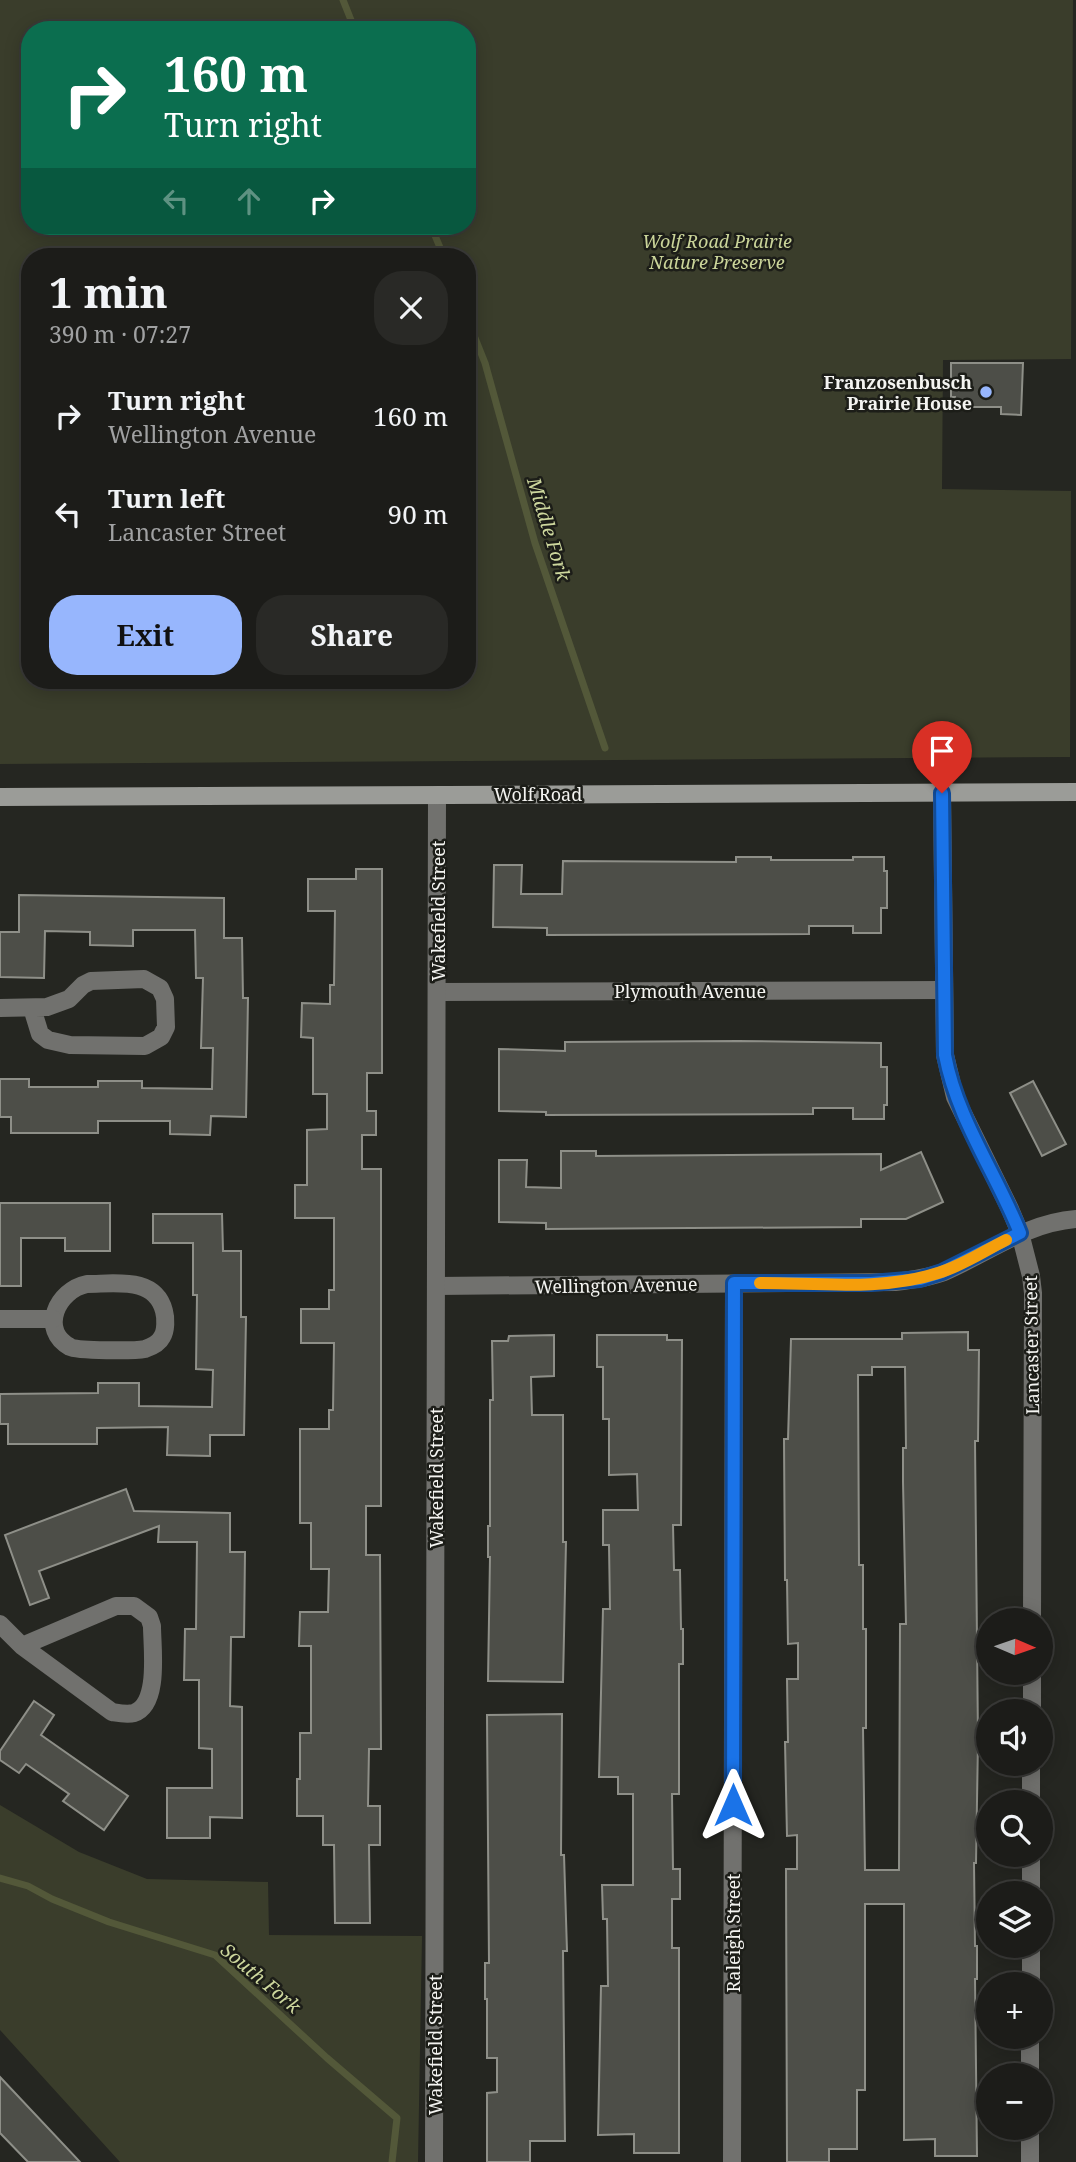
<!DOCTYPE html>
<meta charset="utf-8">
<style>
body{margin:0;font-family:"Noto Serif",serif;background:#292926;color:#f1f3f6;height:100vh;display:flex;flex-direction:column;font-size:26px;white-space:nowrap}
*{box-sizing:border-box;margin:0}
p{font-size:23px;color:#a0a1a2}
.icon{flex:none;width:38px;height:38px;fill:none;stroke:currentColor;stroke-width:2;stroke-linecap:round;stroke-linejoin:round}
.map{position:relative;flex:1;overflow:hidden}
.side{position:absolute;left:21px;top:248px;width:455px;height:441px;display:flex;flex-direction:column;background:#1c1c19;border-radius:28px;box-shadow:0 4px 18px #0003,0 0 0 2px #3a3a38}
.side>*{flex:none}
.top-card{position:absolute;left:21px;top:21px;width:455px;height:214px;border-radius:28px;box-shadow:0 4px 18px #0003,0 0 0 2px #3a3a38;background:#0b6e4f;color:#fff;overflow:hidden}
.needle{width:46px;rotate:92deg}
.buttons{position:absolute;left:976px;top:1608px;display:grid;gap:14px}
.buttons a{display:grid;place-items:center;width:77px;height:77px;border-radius:50%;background:#1c1c19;box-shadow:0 4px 18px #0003,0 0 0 2px #3a3a38;font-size:35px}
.pin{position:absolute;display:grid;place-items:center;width:60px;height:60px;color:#fff;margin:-72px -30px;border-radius:50% 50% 50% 0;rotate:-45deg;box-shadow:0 0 7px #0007}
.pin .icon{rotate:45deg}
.me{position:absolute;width:77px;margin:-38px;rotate:0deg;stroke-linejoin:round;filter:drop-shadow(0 0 5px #0008)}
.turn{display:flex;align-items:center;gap:24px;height:147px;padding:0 28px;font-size:32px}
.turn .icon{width:91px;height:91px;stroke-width:2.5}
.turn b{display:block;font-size:49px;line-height:60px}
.lanes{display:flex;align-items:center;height:66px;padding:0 28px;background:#0003;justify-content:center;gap:35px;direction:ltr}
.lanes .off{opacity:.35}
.round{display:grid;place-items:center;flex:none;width:74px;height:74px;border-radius:28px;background:#292926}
.overview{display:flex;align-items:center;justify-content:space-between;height:119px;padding:0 28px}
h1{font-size:42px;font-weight:700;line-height:52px}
.primary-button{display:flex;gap:14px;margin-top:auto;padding:14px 28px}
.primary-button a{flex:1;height:80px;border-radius:28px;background:#97b6fd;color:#111;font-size:28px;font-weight:700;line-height:80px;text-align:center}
.primary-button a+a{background:#292926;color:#f1f3f6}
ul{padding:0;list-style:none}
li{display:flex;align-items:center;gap:21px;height:98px;padding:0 28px}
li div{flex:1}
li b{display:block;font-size:26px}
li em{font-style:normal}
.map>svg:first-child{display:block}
</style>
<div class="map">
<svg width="1076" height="2162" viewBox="0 0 1076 2162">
<rect width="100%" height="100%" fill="#252621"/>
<!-- green -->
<g fill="#3a3d2b" fill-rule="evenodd">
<path d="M 0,0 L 1073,0 L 1071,359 L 943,360 L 942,489 L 1071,491 L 1070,757 L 0,764 ZM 30,30 L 467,30 L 467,226 L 30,226 ZM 30,257 L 467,257 L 467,681 L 30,681 Z"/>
<polygon points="0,1805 79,1852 147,1879 268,1882 269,1935 422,1936 418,2162 120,2162 0,2030"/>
</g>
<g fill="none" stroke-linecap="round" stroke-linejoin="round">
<!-- stream -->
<g stroke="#535839" stroke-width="7">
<polyline points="343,0 355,30"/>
<polyline points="431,226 444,257"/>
<polyline points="467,318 485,363 535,543 605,748"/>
<polyline points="0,1878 28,1886 52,1899 109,1922 215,1955 327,2058 397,2118 392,2162"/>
</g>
</g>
<!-- building -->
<g fill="#4d4e48" stroke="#8e8f88" stroke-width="2" fill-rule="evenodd">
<polygon points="951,363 1023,363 1021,415 1001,414 1001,407 967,407 967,402 955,401 955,397 951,397"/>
<polygon points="736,857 771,857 771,860 853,860 853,857 884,857 884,871 887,871 887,908 881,908 881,933 853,933 853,926 809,926 809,934 547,935 547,928 493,927 494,865 522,865 521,894 562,894 563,861 736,862"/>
<polygon points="356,869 382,869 382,1073 367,1073 367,1111 376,1111 376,1135 362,1135 362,1169 381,1169 381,1506 366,1506 366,1555 380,1555 381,1749 369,1749 368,1806 380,1806 380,1845 369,1845 370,1923 335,1923 334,1845 323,1845 323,1816 297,1816 297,1779 300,1779 300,1733 311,1733 311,1646 299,1646 300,1612 328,1612 329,1569 311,1569 311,1523 300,1523 300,1429 329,1429 329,1410 333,1410 334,1343 301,1343 301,1309 329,1309 329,1290 334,1290 334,1218 295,1218 295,1185 307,1185 307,1130 327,1129 327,1094 313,1094 313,1038 301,1037 302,1003 330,1004 330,985 334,985 335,911 308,911 308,879 356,879"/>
<polygon points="19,895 224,898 224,938 242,938 243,998 248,998 246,1117 211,1116 210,1135 170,1134 170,1121 98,1121 98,1133 11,1133 11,1117 0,1117 0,1079 29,1079 29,1087 98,1087 98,1081 142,1081 142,1088 212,1089 213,1048 201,1048 203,978 196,978 195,930 133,930 133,946 90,945 90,932 45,931 44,978 0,977 0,932 19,932"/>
<polygon points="738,1041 881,1043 881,1067 887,1067 887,1105 884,1105 884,1119 853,1119 853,1108 813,1108 813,1114 546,1115 546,1112 499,1111 499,1049 565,1051 565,1042"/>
<polygon points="1033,1081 1066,1144 1042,1156 1010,1093"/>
<polygon points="561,1151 596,1151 596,1156 881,1154 881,1170 921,1152 943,1202 906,1219 861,1219 861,1227 546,1229 546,1223 499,1222 499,1160 527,1160 526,1187 561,1188"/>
<polygon points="0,1203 110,1203 110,1251 65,1251 65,1238 21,1238 21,1286 0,1286"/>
<polygon points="153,1214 222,1214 223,1251 241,1251 241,1317 246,1317 244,1435 210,1435 210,1456 167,1455 168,1427 97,1428 97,1444 8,1444 8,1424 0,1424 0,1394 98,1393 98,1383 139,1383 139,1406 212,1407 213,1370 196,1369 197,1295 193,1295 193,1243 153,1243"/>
<path d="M 968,1332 L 968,1350 L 979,1350 L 978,1441 L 975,1441 L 978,1740 L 976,1863 L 974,1863 L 975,1946 L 977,1946 L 977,1979 L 975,1979 L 977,2156 L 935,2156 L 935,2139 L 904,2140 L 904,1904 L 865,1904 L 865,2090 L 857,2090 L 857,2149 L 829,2149 L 829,2162 L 787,2162 L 786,1869 L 797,1869 L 797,1835 L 787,1836 L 785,1742 L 788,1742 L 787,1679 L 798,1679 L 798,1643 L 788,1644 L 787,1580 L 785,1580 L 784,1439 L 788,1439 L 791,1339 L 902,1339 L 902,1333 ZM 872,1367 L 905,1367 L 906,1448 L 903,1448 L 903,1482 L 906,1624 L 900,1624 L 899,1870 L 865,1870 L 863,1728 L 866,1728 L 866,1629 L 863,1629 L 863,1565 L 859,1565 L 858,1375 L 872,1375 Z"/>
<polygon points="554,1335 554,1376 531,1377 532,1415 563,1415 563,1542 566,1542 563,1682 488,1681 490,1557 488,1557 488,1526 490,1526 490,1400 493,1400 492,1341 508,1341 509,1336"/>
<polygon points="597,1335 667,1335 667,1340 682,1340 681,1525 673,1525 674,1570 680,1570 681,1629 683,1629 683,1664 679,1664 679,1794 672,1794 673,1869 680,1869 680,1899 672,1899 672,1948 679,1948 679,2153 634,2153 634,2134 598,2135 601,1986 608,1986 607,1919 603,1919 602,1885 633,1885 633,1794 618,1794 618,1777 599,1777 603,1609 610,1609 609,1545 603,1545 603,1510 638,1510 637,1474 609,1475 609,1419 603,1419 603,1367 597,1367"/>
<polygon points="126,1489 134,1511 230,1513 230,1552 245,1552 244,1637 231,1637 230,1706 242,1707 242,1818 210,1817 210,1838 167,1838 167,1788 212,1788 212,1749 199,1748 199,1680 184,1680 185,1629 196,1629 197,1542 158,1542 159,1526 39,1571 49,1598 30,1605 5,1535"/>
<polygon points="34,1701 54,1715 41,1735 128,1796 104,1830 63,1801 69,1794 26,1764 19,1773 0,1760 0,1751"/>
<polygon points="562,1714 561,1855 564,1855 567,1951 563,1951 565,2141 530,2141 530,2162 487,2162 487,2093 497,2092 497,2058 487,2058 487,1999 485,1999 485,1963 489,1963 487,1715"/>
<polygon points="0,2077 80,2162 28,2162 0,2133"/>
</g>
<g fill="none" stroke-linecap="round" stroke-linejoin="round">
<!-- street -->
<g stroke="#71716e" stroke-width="18">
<polyline points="942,793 945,1055 955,1097 1010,1209 1020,1233 1031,1276 1033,1293 1032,1620"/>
<polyline points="438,992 943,990"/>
<polyline points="0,1008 47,1007 69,999 83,985 91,981 144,979 160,988 165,999 166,1027 161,1037 145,1046 70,1045 48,1040 40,1034 32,1008"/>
<path d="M 87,1284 C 115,1284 155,1276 164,1311 C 166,1318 166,1331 162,1337 C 159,1343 151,1347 145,1349 C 135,1351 78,1351 70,1347 C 39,1330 57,1290 87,1284 Z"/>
<path d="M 437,1286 L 895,1282 C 912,1280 928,1278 944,1272 C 988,1253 1026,1223 1076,1219"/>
<polyline points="0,1319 53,1319"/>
<path d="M 0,1624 L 22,1646 L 112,1712 C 118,1713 127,1715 134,1713 C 160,1704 152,1648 152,1626 L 149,1617 L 134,1606 L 116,1606 L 22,1646"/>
<polyline points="1032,1712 1032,1673"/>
<polyline points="1031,1802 1031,1764"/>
<polyline points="1031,1894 1031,1855"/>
<polyline points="1031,1984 1031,1946"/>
<polyline points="1030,2076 1030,2037"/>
<polyline points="434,2162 437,795"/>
<polyline points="732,2162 734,1284"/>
<polyline points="1030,2162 1030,2128"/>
</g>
<!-- secondary -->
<polyline stroke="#9b9c98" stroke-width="18" points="0,797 1076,792"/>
</g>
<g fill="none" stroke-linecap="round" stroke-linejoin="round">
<defs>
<path id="route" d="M 733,1805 L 734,1283 L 871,1283 L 920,1279 L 942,1272 L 1020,1233 C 996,1173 957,1119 945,1055 L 942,793"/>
</defs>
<!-- route casing -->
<use href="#route" stroke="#114b97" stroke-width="18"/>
<!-- route -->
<use href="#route" stroke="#1a73e8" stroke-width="12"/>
<!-- slow -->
<path stroke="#f59e0b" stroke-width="12" d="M 760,1283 C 818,1283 883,1291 938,1273 C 962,1266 984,1251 1006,1240"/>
</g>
<!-- markers -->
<circle fill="#97b6fd" stroke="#1c1d18" stroke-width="2.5" cx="986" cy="392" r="7"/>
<g text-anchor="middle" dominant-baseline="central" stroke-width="5" stroke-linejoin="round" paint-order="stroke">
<!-- park labels -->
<g font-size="18" font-style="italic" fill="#cad499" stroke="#1c1d18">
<text x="717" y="241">Wolf Road Prairie<tspan x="717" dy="21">Nature Preserve</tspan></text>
</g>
<!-- poi labels -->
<g font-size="18" font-weight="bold" fill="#f4f4f1" stroke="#1c1d18" text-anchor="end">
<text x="972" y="382">Franzosenbusch<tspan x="972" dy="21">Prairie House</tspan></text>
</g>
<!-- street labels -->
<g font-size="18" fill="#f4f4f1" stroke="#1c1d18">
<text x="538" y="794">Wolf Road</text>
<text transform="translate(438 911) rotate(-90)">Wakefield Street</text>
<text x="690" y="991">Plymouth Avenue</text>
<text transform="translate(616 1285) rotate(-1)">Wellington Avenue</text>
<text transform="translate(1031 1345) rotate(-91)">Lancaster Street</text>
<text transform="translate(436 1478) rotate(-90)">Wakefield Street</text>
<text transform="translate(733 1933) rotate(-90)">Raleigh Street</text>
<text transform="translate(435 2045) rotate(-90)">Wakefield Street</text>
</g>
<!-- water labels -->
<g font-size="19" font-style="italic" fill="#cdd79d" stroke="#1c1d18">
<text transform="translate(549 529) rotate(73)">Middle Fork</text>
<text transform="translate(261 1978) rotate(40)">South Fork</text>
</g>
</g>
</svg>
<div class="buttons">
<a><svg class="needle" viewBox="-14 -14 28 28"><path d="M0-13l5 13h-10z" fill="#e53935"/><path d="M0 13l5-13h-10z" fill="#a0a1a2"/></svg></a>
<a><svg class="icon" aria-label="sound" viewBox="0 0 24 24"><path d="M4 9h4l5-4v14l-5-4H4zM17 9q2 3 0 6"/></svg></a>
<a><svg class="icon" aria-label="search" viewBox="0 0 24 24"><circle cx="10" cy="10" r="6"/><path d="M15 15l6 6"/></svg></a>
<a><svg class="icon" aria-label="layers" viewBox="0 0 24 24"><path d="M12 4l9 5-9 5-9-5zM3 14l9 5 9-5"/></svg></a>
<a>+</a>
<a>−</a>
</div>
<div class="pin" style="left:942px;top:793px;background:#d93025"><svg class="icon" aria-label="arrive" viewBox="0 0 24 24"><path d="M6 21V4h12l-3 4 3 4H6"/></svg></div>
<svg class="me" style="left:733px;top:1805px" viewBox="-20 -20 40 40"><path d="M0-17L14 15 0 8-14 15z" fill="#1a73e8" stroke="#fff" stroke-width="4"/></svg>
<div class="top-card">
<div class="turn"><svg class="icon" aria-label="right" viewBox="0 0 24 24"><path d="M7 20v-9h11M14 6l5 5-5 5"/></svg><div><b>160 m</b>Turn right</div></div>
<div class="lanes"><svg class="icon off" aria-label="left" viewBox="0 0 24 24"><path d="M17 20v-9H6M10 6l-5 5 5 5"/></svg><svg class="icon off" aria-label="ahead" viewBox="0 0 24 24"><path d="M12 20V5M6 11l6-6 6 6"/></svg><svg class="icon" aria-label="right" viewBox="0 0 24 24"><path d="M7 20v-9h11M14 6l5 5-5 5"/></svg></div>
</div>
<section class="side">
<div class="overview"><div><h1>1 min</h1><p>390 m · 07:27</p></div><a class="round"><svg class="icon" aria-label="close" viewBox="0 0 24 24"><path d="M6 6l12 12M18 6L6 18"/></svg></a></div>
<ul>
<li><svg class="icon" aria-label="right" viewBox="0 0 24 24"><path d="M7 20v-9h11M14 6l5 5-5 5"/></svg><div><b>Turn right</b><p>Wellington Avenue</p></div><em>160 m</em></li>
<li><svg class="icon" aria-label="left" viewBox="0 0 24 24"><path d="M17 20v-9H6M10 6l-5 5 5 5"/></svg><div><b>Turn left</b><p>Lancaster Street</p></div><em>90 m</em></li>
</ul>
<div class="primary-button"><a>Exit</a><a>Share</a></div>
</section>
</div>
